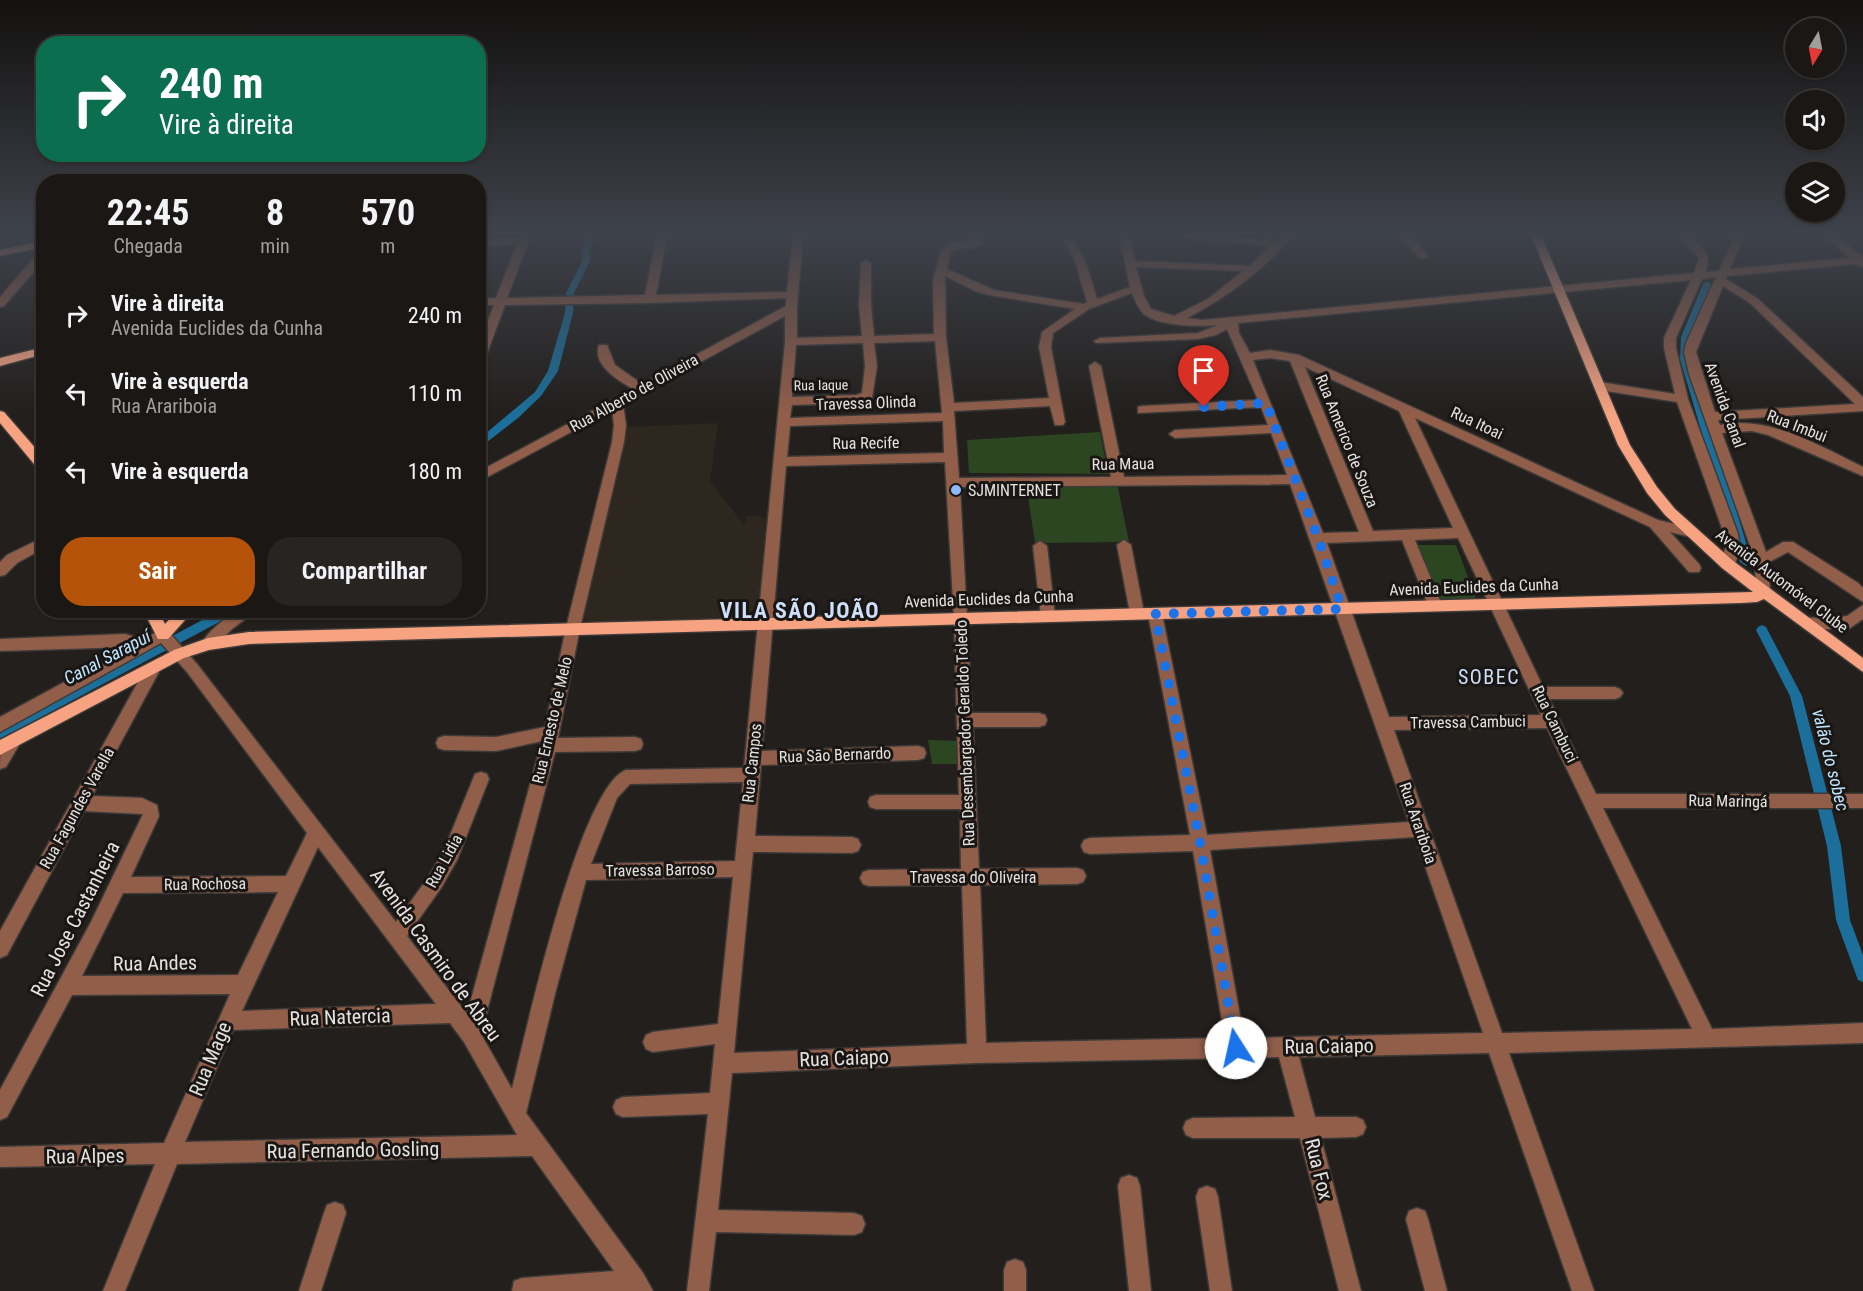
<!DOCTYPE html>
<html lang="pt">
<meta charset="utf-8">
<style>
body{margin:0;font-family:"Roboto Condensed",sans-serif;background:#272422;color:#f1f3f6;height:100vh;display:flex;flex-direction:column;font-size:22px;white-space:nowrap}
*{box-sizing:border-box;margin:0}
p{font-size:20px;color:#9f9fa0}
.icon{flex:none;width:33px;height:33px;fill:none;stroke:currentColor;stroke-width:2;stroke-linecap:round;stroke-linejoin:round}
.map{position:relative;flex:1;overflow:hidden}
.details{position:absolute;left:36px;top:174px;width:450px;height:444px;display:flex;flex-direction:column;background:#1a1715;border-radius:24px;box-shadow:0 2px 4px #0004,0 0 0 2px #383634}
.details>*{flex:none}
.hud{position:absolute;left:36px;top:36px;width:450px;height:126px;border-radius:24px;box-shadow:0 2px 4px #0004,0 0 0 2px #383634;background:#0b6e4f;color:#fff;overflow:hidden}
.needle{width:39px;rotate:190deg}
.controls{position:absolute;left:1785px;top:18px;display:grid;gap:12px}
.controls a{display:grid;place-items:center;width:60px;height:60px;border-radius:50%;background:#1a1715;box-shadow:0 2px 4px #0004,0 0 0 2px #383634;font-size:30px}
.pin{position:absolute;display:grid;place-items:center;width:51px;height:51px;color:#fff;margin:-62px -26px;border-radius:50% 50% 50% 0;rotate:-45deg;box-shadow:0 0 6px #0007}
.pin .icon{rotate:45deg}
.me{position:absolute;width:66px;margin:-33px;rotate:350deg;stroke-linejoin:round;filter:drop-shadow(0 0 4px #0008)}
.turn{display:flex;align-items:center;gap:21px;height:126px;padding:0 24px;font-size:27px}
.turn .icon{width:78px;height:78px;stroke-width:2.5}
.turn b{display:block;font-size:42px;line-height:51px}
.eta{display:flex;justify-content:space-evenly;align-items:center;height:102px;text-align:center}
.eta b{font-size:36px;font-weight:700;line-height:42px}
.primary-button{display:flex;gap:12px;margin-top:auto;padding:12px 24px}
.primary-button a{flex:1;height:69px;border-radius:24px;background:#b45309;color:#fff;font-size:24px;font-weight:700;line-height:69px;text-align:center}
.primary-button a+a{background:#272422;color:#f1f3f6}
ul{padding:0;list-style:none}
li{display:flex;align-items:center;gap:18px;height:78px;padding:0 24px}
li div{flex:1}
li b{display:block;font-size:22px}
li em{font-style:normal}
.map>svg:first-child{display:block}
</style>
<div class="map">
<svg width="1863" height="1291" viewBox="0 0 1863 1291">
<rect width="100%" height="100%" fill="#221f1c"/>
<!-- built -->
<polygon fill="#2e271f" points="718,423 710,481 745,526 746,516 760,516 769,521 764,601 743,619 666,619 609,623 586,621 582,614 627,427"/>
<!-- green -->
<g fill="#2c4622">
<polygon points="1100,432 1108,474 969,473 967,440"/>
<polygon points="1117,483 1129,542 1035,543 1026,484"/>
<polygon points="1418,545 1456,545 1477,601 1438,600"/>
<polygon points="928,740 960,741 960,764 932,764"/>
</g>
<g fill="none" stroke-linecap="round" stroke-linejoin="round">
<!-- canal -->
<g fill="#1b6f9a" fill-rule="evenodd">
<polygon points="589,235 597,235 589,252 591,259 574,293 573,313 558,371 541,396 518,418 478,449 478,440 535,392 548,371 565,313 566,293 583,259 581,252"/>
<polygon points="1707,281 1711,284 1691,337 1690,359 1752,562 1746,566 1740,562 1680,359 1681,337 1703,284"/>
<polygon points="221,610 238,610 236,613 0,739 0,728"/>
<polygon points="1762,625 1766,627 1802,696 1841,846 1850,920 1863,955 1863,982 1858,980 1836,920 1827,846 1790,696 1756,630 1758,627"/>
</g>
<defs>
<g id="minor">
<path d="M 521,235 L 531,235 L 507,298 L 645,295 L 657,235 L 667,235 L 656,295 L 787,292 L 793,235 L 803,235 L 797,308 L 797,338 L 862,336 L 859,305 L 861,263 L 866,260 L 871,263 L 871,305 L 874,336 L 934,334 L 933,281 L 941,250 L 951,243 L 972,241 L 969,235 L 979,235 L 983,244 C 974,250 961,246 951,252 L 947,269 L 994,290 L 1084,304 L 1087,302 L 1075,260 L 1064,243 L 1065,241 L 1073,241 L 1085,260 L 1097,299 L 1130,287 L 1119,235 L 1129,235 L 1135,261 L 1250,266 L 1270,246 L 1185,238 L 1180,235 L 1217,235 L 1276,241 L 1282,235 L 1293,235 C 1265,269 1226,298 1187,318 L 1202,320 L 1694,273 L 1699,258 L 1679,235 L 1689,235 C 1701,248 1714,254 1705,272 L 1719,271 L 1735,235 L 1745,235 L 1730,269 L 1850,258 L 1823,235 L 1834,235 L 1863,257 L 1863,267 L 1856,264 L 1727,276 L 1726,279 L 1758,299 L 1863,397 L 1863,411 L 1718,420 L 1720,425 C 1770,415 1819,446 1863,467 L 1863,476 L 1768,435 L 1752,431 L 1722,433 L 1766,552 L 1783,542 L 1793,542 L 1858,583 L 1863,588 L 1863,602 L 1788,552 L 1769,562 L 1770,591 L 1768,595 L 1763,596 L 1756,591 L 1755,560 L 1689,374 L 1684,352 L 1686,343 L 1716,277 L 1702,279 L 1676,338 L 1676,348 L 1688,399 L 1738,534 C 1740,545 1740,565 1727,569 L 1720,564 L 1726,546 L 1724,534 L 1677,402 L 1600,390 L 1594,386 L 1600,382 L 1675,394 L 1664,348 L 1664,338 L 1691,280 L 1238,323 L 1239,333 L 1250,353 L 1270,350 L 1299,355 L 1658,520 L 1696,529 L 1698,532 L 1696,535 L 1691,537 L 1670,532 L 1699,564 L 1701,568 L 1699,572 L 1689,572 L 1650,527 L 1415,418 L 1543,687 L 1615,687 L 1620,689 L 1623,693 L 1620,697 L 1615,699 L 1549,699 L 1596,794 L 1863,794 L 1863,808 L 1603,808 L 1712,1029 L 1863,1023 L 1863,1043 L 1509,1053 L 1594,1291 L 1572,1291 L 1489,1053 L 1299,1057 L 1315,1117 L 1356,1117 L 1363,1120 L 1366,1127 L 1363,1134 L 1356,1137 L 1321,1138 L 1361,1291 L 1339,1291 L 1300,1138 L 1193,1138 L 1186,1135 L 1183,1128 L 1186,1121 L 1193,1118 L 1295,1117 L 1279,1057 L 977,1063 L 732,1073 L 718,1210 L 854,1213 L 862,1216 L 865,1224 L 862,1232 L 854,1235 L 716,1232 L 709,1291 L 687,1291 L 708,1114 L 623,1117 L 616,1114 L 613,1107 L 616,1100 L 623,1097 L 710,1093 L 715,1044 L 653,1052 L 646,1049 L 643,1042 L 646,1035 L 653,1032 L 718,1024 L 733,877 L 586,880 L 556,990 L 526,1113 L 643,1273 L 653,1291 L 512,1291 L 514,1281 L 522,1278 L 614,1271 L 532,1156 L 177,1164 L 125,1291 L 103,1291 L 155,1164 L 0,1167 L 0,1147 L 164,1143 L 230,994 L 72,995 L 7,1117 L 0,1120 L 0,1090 L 91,922 L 143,814 L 84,811 L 7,955 L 0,958 L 0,931 L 148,664 L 158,664 L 161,668 L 92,796 L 142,798 L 157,805 L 159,816 L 131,877 L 286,876 L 307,833 L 187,672 L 161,643 L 0,732 L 0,717 L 129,647 L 0,651 L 0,639 L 125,634 L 143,639 L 163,629 L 168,631 L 197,664 L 396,922 L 429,876 L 444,850 L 475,774 L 481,772 L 487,774 L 489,779 L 457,860 L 441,888 L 407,936 L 467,1014 L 542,741 L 496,751 L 444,750 L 438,748 L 436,743 L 438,738 L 444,736 L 496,737 L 545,727 L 566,628 L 612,442 L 614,425 L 612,410 L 478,482 L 478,472 L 633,389 C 618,380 592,365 599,345 L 607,345 L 615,365 L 642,384 L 786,306 L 786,298 L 649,303 L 505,305 L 484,361 L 478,364 L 478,345 L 494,305 L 478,305 L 478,299 L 496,298 L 517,244 L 479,246 L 478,240 L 520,238 ZM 1136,267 L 1243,271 L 1208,299 L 1174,316 L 1151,309 L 1144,296 ZM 945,276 L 975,291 L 989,295 L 1075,309 L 1042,332 L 1039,347 L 1049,398 L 954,403 L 946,337 ZM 1723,286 L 1750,303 L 1855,404 L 1715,412 L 1696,352 ZM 1132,293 C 1135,300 1138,309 1144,314 C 1158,326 1200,327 1218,325 L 1198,333 L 1100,338 L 1094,341 L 1096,343 L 1198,339 L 1216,335 L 1227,329 L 1258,400 L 1142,406 L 1138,407 L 1138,413 L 1261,407 L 1268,425 L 1175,430 L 1169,434 L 1175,438 L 1271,433 L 1287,475 L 1124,477 L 1101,366 L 1095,362 L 1089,366 L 1111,477 L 959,478 L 954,411 L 1050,406 L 1055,425 L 1063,425 L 1065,422 L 1051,347 L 1053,333 L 1089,309 ZM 785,316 L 785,342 L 744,768 L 626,770 C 580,786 525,1035 512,1089 L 481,1034 L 555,752 L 635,751 L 641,749 L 643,744 L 641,739 L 635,737 L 558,738 L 580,628 L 624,442 L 626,425 L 623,404 ZM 935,341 L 942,413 L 790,418 L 792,405 L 857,403 L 872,398 L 877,366 L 874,343 ZM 863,343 L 865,366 L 862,393 L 856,395 L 792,397 L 796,345 ZM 1270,358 L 1290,361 L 1359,532 L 1323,533 L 1253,360 ZM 1305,367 L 1399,411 L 1453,528 L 1373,531 ZM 943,421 L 944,453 L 787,457 L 790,426 ZM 945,462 L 954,618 L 959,795 L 876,795 L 870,797 L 868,802 L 870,807 L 876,809 L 960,809 L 961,869 L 869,870 L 863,872 L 860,878 L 863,884 L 869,886 L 962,885 L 967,1044 L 734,1053 L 753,852 L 852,853 L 858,851 L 861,845 L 858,839 L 852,837 L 755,836 L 761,765 L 918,760 L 924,758 L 926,753 L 924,748 L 918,746 L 762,751 L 786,466 ZM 1290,484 L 1409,822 L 1207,835 L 1162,614 L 1160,610 L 1150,610 L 1148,614 L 1190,835 L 1090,838 L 1084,840 L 1081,846 L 1084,852 L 1090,854 L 1193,851 L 1225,1038 L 986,1043 L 980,885 L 1077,884 L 1083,882 L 1086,876 L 1083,870 L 1077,868 L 979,869 L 973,727 L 1039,727 L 1045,725 L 1047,720 L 1045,715 L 1039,713 L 972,713 L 960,487 ZM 1458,538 L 1541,715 L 1389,717 L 1327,543 L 1402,540 L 1428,605 L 1430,609 L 1440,609 L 1442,605 L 1415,540 ZM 1547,728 L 1692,1029 L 1502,1033 L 1394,730 ZM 743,782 L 735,861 L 591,864 L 617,798 L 630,784 ZM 1415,837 L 1483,1033 L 1244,1038 L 1210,850 ZM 318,847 L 436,1004 L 242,1011 ZM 278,892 L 238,975 L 82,976 L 123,893 ZM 450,1023 L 464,1042 L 517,1135 L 185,1142 L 233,1030 Z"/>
<polygon points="1401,235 1411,235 1428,256 1427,258 1419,258"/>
<polygon points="44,250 44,260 4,306 0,307 0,297 40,251"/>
<polygon points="44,537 44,548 17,563 5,575 0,576 0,562 7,555"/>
<polygon points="1124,540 1131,545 1144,613 1142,617 1132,617 1130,613 1117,545"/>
<polygon points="1040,541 1047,546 1055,616 1053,620 1043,620 1041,616 1033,546"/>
<polygon points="1863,605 1863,619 1850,628 1808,630 1803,628 1801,624 1803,620 1808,618 1847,616"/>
<path d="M 238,610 L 257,610 L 232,629 L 213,648 L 203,648 L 201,644 C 209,630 224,619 238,610 Z"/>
<path d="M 14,733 L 20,735 L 22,740 L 6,767 L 0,769 C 0,755 0,739 14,733 Z"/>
<polygon points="1129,1175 1137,1178 1140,1186 1151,1291 1129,1291 1118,1186 1121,1178"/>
<polygon points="1207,1186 1215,1189 1218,1197 1232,1291 1210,1291 1196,1197 1199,1189"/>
<polygon points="335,1202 343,1205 346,1213 321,1291 299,1291 324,1213 327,1205"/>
<polygon points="1417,1208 1425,1211 1428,1219 1447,1291 1425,1291 1406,1219 1409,1211"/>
<polygon points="1015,1259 1023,1262 1026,1270 1026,1291 1004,1291 1004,1270 1007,1262"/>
</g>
<g id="major">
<polygon points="1531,235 1541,235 1630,445 1657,487 1675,509 1732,560 1863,658 1863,672 1764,599 1757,602 1741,603 249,644 209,650 184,658 0,755 0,740 174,650 208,638 249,632 1753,592 1722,568 1665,515 1647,493 1618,445"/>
<polygon points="44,241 44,247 0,256 0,250"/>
<polygon points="44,347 44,354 0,366 0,358"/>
<polygon points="0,411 4,412 44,458 44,471 39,470 0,423"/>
<polygon points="143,610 158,610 165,624 178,610 194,610 168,639 158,639"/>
</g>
</defs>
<!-- minor casing -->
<use href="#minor" stroke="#3d3a38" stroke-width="3"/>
<!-- major casing -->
<use href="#major" stroke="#3d3a38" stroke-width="3"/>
<!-- minor -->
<use href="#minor" fill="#915e4a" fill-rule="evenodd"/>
<!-- major -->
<use href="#major" fill="#f7a381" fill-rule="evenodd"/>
</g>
<!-- sky -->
<linearGradient id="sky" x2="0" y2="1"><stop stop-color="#13110f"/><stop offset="0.56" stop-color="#3e424b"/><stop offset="1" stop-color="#3e424b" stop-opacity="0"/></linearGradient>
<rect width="1863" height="416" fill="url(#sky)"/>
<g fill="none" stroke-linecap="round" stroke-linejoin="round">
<!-- route -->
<polyline stroke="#1a73e8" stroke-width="10" stroke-dasharray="0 18" points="1204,407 1266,403 1318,538 1342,609 1155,614 1200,843 1236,1048"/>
</g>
<!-- markers -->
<circle fill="#8eb9fc" stroke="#191613" stroke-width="2" cx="956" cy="490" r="6"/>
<g text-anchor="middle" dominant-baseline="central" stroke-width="6" stroke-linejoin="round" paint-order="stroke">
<!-- far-street labels -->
<g font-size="14" fill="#e5e3e1" stroke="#191613">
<text transform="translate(821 385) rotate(-1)">Rua Iaque</text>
</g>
<!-- street labels -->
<g font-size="16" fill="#e5e3e1" stroke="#191613">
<text transform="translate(634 393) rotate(-29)">Rua Alberto de Oliveira</text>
<text transform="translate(866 403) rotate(-2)">Travessa Olinda</text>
<text transform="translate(1725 405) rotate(70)">Avenida Canal</text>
<text transform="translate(1477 423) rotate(25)">Rua Itoai</text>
<text transform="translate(1797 426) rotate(21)">Rua Imbui</text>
<text transform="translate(1347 441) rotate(68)">Rua Americo de Souza</text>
<text transform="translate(866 443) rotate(-1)">Rua Recife</text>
<text transform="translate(1123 464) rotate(-1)">Rua Maua</text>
<text transform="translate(1782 581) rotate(37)">Avenida Automóvel Clube</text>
<text transform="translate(1474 587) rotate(-2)">Avenida Euclides da Cunha</text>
<text transform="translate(989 599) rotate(-2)">Avenida Euclides da Cunha</text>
<text transform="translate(552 720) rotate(-77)">Rua Ernesto de Melo</text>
<text transform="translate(1468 722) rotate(-1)">Travessa Cambuci</text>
<text transform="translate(1555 724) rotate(64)">Rua Cambuci</text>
<text transform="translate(965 733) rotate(-92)">Rua Desembargador Geraldo Toledo</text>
<text transform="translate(835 755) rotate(-2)">Rua Sāo Bernardo</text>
<text transform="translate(752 763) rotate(-84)">Rua Campos</text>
<text transform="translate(1728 801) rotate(1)">Rua Maringá</text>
<text transform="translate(77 808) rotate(-61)">Rua Fagundes Varella</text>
<text transform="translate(1418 823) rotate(71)">Rua Arariboia</text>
<text transform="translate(444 861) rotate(-61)">Rua Lidia</text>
<text transform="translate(660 870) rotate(-1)">Travessa Barroso</text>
<text x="973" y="877">Travessa do Oliveira</text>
<text transform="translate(205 884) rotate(-1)">Rua Rochosa</text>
</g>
<!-- poi labels -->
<g font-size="16" fill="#e5e3e1" stroke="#191613" text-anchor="start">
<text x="968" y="490">SJMINTERNET</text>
</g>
<!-- water labels -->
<g font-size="18" font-style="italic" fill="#c0e6ff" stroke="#191613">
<text transform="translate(107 657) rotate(-28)">Canal Sarapuí</text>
<text transform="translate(1831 760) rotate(76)">valão do sobec</text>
</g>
<!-- quarter labels -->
<g font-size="20" letter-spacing="1.5" fill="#cedff9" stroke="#191613">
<text x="1489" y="677">SOBEC</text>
</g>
<!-- near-street labels -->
<g font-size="20" fill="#e5e3e1" stroke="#191613">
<text transform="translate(75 919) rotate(-63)">Rua Jose Castanheira</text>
<text transform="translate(436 955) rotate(54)">Avenida Casmiro de Abreu</text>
<text transform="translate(155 963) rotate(-1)">Rua Andes</text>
<text transform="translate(340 1017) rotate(-2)">Rua Natercia</text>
<text transform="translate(1329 1046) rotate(-1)">Rua Caiapo</text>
<text transform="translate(844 1058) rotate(-2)">Rua Caiapo</text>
<text transform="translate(210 1059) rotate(-67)">Rua Mage</text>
<text transform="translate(353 1150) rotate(-1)">Rua Fernando Gosling</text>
<text transform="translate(85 1156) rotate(-1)">Rua Alpes</text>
<text transform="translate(1319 1169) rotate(76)">Rua Fox</text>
</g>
<!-- district labels -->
<g font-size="22" font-weight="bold" letter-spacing="1.5" fill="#cedff9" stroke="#191613">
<text x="800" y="610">VILA SÃO JOÃO</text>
</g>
</g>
</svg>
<div class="controls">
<a><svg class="needle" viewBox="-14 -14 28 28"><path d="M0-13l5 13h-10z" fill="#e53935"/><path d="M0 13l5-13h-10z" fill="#9f9fa0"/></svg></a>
<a><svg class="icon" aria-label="sound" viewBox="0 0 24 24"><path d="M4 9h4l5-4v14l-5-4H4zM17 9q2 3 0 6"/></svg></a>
<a><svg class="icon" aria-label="layers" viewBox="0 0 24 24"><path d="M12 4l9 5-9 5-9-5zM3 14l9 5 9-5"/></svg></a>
</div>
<div class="pin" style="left:1204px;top:407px;background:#d93025"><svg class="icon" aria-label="arrive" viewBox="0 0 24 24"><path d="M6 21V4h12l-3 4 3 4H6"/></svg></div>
<svg class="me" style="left:1236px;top:1048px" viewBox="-20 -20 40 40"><circle r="19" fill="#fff"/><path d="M0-13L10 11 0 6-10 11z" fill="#1a73e8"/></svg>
<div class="hud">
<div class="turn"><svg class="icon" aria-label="right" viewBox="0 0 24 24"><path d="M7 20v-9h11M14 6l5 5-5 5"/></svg><div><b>240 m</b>Vire à direita</div></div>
</div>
<section class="details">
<div class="eta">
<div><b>22:45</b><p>Chegada</p></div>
<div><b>8</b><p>min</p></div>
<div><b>570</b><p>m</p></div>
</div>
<ul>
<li><svg class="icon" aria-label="right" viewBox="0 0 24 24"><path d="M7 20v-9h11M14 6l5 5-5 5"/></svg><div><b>Vire à direita</b><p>Avenida Euclides da Cunha</p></div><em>240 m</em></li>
<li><svg class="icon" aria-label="left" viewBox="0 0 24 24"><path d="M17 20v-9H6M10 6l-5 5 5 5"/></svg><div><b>Vire à esquerda</b><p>Rua Arariboia</p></div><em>110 m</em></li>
<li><svg class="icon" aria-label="left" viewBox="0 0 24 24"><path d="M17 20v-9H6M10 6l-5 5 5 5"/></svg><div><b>Vire à esquerda</b></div><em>180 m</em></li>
</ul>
<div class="primary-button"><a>Sair</a><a>Compartilhar</a></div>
</section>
</div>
